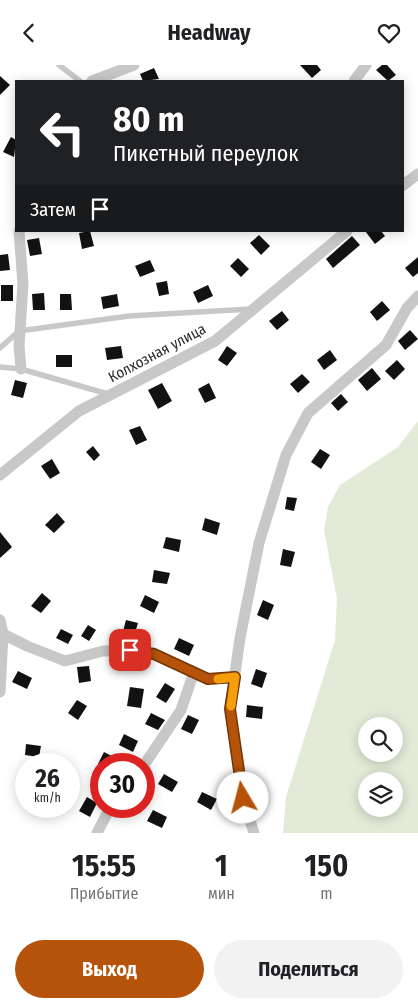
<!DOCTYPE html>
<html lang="ru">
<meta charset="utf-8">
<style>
body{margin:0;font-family:"Fira Sans Condensed",sans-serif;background:#f2f2f2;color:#202124;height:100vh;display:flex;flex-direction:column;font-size:19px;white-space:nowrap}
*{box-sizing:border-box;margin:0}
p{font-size:16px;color:#757577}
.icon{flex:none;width:28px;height:28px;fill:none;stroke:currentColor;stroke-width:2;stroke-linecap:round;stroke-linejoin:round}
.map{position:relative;height:768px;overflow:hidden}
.panel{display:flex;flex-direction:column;background:#fff;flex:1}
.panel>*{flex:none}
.top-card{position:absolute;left:15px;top:15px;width:389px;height:152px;border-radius:0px;box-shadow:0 2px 12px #0003;background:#202124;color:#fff;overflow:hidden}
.fabs{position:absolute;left:358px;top:652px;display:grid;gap:10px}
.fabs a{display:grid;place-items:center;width:45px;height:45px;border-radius:50%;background:#fff;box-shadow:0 2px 12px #0003;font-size:25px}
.speed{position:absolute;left:15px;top:688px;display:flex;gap:10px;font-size:25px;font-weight:700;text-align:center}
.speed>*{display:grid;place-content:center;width:65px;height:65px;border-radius:50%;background:#fff;box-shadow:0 2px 12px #0003;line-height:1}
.speed small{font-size:12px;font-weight:400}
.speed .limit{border:8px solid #d22;background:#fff;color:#111}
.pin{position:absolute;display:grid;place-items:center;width:42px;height:42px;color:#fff;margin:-21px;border-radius:10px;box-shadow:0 2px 8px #0006}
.me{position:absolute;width:55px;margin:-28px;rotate:352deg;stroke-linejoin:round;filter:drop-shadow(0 0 4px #0008)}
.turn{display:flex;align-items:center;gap:18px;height:105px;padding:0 15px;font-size:22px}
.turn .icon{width:65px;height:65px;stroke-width:2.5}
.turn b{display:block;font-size:35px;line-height:42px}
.then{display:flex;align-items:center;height:48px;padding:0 15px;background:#0003;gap:10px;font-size:19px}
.eta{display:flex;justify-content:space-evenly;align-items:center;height:85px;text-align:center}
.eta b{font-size:30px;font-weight:700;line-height:35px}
.cta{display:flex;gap:10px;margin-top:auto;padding:10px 15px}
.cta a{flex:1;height:58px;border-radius:30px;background:#b45309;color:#fff;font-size:20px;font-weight:700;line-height:58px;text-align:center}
.cta a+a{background:#f2f2f2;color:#202124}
header{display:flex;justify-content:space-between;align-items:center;height:65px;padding:0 15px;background:#fff;font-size:22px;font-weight:700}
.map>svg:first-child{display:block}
</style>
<header><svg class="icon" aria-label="back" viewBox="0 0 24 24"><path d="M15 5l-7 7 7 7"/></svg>Headway<svg class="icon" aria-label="heart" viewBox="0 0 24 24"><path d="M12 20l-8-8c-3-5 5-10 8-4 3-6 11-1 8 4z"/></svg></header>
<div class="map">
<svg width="418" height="768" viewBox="0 0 418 768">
<rect width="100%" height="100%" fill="#fff"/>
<!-- green -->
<path fill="#e1ebd7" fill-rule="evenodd" d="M 418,356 L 418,768 L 283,768 L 286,732 L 335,575 L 337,534 L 324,465 L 328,442 L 340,420 L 398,382 ZM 366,661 L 394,661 L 394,689 L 366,689 ZM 366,716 L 394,716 L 394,744 L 366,744 Z"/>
<!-- building -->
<g fill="#121212">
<polygon points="300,0 317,0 321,5 312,13"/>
<polygon points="382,0 387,0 396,10 388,16 376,5"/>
<polygon points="154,3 159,14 143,16 140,9"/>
<polygon points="0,11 10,20 0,30"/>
<polygon points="11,72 16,75 14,92 3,87"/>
<polygon points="90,166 94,181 82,184 79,168"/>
<polygon points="365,166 381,166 385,171 375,179"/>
<polygon points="259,170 270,181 261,190 250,178"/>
<polygon points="352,171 360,180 333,203 326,194"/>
<polygon points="39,173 42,189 30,191 27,175"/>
<polygon points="8,189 10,205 0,206 0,190"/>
<polygon points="418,192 418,208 413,212 405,203"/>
<polygon points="238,193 249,204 241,212 230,201"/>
<polygon points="150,195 155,206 140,212 135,201"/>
<polygon points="167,216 169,229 159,231 156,218"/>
<rect x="1" y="220" width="12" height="16"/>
<polygon points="208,220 213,231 198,238 193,227"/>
<polygon points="44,228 45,245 33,245 32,229"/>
<polygon points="60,229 71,229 72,245 60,245"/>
<polygon points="117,229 119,241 103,244 101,232"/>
<polygon points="382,236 390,245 377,256 370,247"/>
<polygon points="282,246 289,255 277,265 269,256"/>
<polygon points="410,265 418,274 405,285 398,276"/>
<polygon points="121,281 123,293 107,295 105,283"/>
<polygon points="227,281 237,288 227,301 218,295"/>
<polygon points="330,285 337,295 324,305 317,295"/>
<rect x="56" y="290" width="16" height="12"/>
<polygon points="397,295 405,304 394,315 385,306"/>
<polygon points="372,303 381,314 367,326 358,315"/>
<polygon points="302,309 310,317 298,328 290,319"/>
<polygon points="15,315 27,318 23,333 11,330"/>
<polygon points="162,318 172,336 158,344 148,325"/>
<polygon points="209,318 216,333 205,338 198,324"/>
<polygon points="341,329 348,337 338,346 331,338"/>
<polygon points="140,361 147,375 136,380 129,365"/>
<polygon points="93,381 100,390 94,396 86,387"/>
<polygon points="320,384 330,390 321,404 311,397"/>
<polygon points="52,394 60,408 50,414 41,401"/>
<polygon points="287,432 297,433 294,446 285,444"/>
<polygon points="57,448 65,457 54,468 45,460"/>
<polygon points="205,453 220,458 217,470 202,465"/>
<polygon points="0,467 12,482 0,493"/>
<polygon points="166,472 181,475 179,487 163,483"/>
<polygon points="283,484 295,487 291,502 280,500"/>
<polygon points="154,505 170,508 167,519 152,517"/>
<polygon points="42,528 51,536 41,548 31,541"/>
<polygon points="145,530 159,537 154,548 140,541"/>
<polygon points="263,535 274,540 268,555 257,550"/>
<polygon points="126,555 138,558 133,574 122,570"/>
<polygon points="88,560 96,565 89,576 81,571"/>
<polygon points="61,564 73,570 68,579 56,573"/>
<polygon points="179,573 194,580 189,591 174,584"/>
<polygon points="89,601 91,616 79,618 77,602"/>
<polygon points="256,604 267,608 262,623 251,619"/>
<polygon points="18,606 32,613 27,624 12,617"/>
<polygon points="165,618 175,624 166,638 156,632"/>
<polygon points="130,622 144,624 141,643 127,641"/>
<polygon points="77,635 87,641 78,655 68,648"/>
<polygon points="247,640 263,642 262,654 246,652"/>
<polygon points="151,648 165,655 158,665 145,659"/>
<polygon points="188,650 199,655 192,669 181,664"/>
<polygon points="124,669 138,676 133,687 119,680"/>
<polygon points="26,679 41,681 39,692 25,690"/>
<polygon points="104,687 127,699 98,699"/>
<polygon points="164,709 178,717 172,727 158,719"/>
<polygon points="202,727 217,734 211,745 197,737"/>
<polygon points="87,732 97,738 90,752 79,746"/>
<polygon points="153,745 167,752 162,763 147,756"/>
</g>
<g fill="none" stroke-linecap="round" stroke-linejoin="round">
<!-- lane -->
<g stroke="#c8c8c8" stroke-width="5.5">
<polyline points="59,0 80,16"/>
<polyline points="0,283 19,266 129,251 251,244"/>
<polyline points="0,302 21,304 108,329"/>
</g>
<!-- street -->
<g stroke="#c8c8c8" stroke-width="11">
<polyline points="92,16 134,0"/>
<polyline points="354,16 366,0"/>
<polyline points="402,121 418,109"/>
<polyline points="19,166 23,219 19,281 21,304"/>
<polyline points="0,410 79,346 215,276 347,166"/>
<polyline points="0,555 3,569 0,627"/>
<polyline points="3,569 27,581 65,596 103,586 130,585 154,589 208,614 235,612"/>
<polyline points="144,700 181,645 194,607"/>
<polyline points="97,768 111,741"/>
<polyline points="254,768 243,733 230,644 240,573 259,478 286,390 308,348 386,280 407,243 418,231"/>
</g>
</g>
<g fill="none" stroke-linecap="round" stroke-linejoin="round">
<defs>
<polyline id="route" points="130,585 154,589 208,614 235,612 230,644 243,733"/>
</defs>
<!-- route casing -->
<use href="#route" stroke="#753606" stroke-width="12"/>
<!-- route -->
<use href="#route" stroke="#b45309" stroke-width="9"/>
<!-- slow -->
<polyline stroke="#f59e0b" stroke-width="9" points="218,614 235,612 231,641"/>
</g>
<g text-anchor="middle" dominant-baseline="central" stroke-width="5" stroke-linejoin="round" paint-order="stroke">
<!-- street labels -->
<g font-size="15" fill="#2b2b2b" stroke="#fff">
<text transform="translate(157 288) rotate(-28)">Колхозная улица</text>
</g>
</g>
</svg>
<div class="fabs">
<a><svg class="icon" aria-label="search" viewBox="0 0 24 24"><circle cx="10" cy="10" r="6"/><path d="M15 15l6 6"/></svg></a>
<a><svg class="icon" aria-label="layers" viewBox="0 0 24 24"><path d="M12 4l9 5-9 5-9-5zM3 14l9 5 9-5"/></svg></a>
</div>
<div class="speed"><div>26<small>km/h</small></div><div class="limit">30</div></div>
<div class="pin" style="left:130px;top:585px;background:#d93025"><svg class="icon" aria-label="arrive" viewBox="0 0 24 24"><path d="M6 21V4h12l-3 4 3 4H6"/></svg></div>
<svg class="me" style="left:243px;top:733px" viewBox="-20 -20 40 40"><circle r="19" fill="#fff"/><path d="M0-13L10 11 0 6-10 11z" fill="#b45309"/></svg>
<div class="top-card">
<div class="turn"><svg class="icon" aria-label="left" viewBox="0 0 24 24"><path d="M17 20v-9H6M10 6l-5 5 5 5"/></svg><div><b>80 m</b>Пикетный переулок</div></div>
<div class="then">Затем<svg class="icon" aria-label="arrive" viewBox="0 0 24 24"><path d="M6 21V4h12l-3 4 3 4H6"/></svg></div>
</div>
</div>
<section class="panel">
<div class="eta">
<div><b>15:55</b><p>Прибытие</p></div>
<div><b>1</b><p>мин</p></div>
<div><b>150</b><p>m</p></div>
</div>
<div class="cta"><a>Выход</a><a>Поделиться</a></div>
</section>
